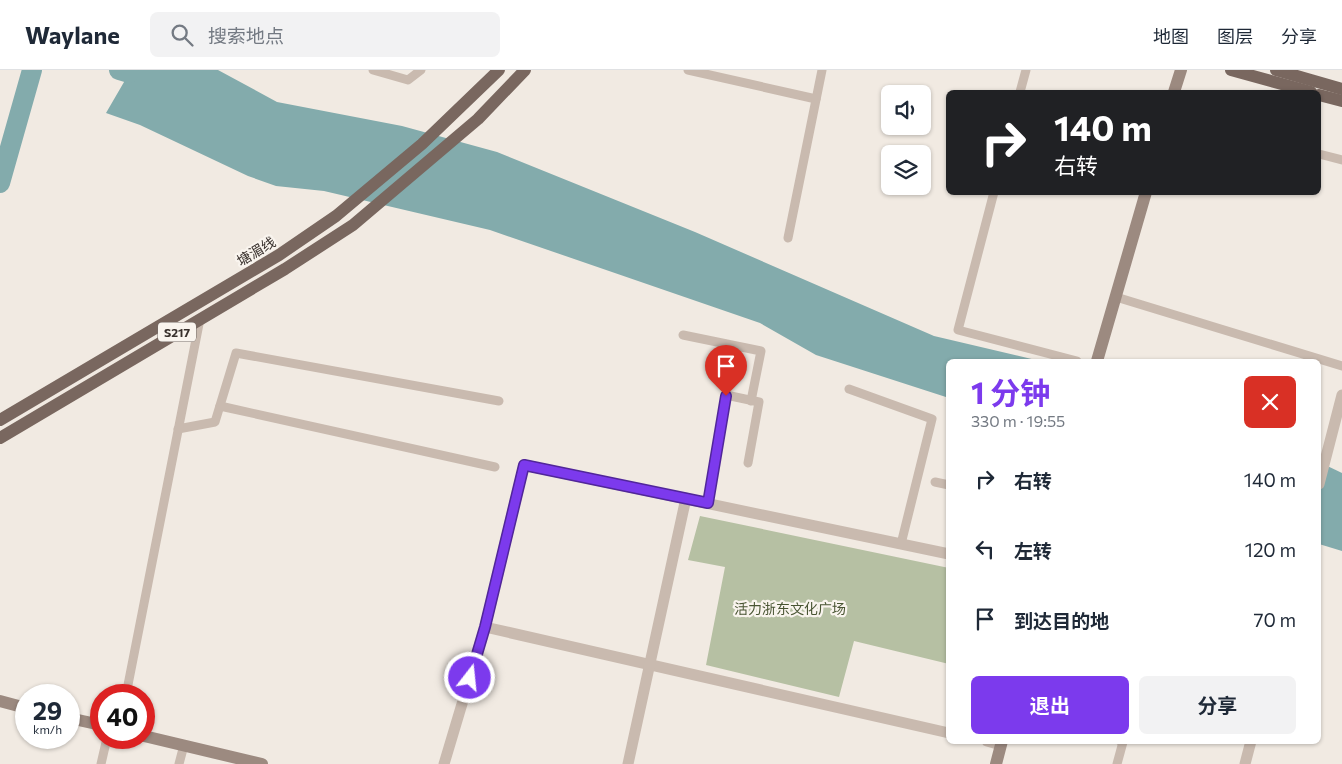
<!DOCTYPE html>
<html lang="zh">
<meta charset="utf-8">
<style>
body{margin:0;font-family:Commissioner,"Noto Sans SC",sans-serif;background:#f2f2f3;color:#1f2937;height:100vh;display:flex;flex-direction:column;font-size:19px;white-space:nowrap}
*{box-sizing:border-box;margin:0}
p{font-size:16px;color:#747a83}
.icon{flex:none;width:28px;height:28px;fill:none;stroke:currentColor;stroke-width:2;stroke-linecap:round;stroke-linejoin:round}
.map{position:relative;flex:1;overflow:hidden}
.sheet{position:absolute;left:946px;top:289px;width:375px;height:385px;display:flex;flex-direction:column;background:#fff;border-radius:8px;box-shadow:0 1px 4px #0004}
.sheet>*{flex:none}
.hud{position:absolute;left:946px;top:20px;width:375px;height:105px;border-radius:8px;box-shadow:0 1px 4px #0004;background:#202124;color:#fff;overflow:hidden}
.buttons{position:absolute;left:881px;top:15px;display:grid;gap:10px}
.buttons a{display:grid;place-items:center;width:50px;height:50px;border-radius:8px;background:#fff;box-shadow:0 1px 4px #0004;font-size:25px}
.speed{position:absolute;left:15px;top:614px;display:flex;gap:10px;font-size:25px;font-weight:700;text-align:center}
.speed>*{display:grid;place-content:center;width:65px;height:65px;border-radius:50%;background:#fff;box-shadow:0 1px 4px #0004;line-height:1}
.speed small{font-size:12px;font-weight:400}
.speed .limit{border:8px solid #d22;background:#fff;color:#111}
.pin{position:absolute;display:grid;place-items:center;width:42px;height:42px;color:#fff;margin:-51px -21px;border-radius:50% 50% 50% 0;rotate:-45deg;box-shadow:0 0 5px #0007}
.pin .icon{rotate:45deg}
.me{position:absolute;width:55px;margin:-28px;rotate:16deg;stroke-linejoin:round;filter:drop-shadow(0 0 4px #0008)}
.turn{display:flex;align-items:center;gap:18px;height:105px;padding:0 25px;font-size:22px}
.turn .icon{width:65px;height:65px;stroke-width:2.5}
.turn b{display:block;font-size:35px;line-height:42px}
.round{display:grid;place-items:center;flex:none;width:52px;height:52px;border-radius:8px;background:#f2f2f3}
.head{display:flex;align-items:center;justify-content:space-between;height:85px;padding:0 25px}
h1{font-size:30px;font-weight:700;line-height:38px;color:#7c3aed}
.cta{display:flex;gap:10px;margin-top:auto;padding:10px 25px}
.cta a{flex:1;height:58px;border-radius:8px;background:#7c3aed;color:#fff;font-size:20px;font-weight:700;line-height:58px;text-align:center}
.cta a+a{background:#f2f2f3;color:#1f2937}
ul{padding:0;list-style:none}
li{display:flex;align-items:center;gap:15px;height:70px;padding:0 25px}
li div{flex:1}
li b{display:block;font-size:19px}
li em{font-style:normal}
header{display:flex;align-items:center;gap:30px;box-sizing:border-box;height:70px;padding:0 25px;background:#fff;border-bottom:1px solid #e0e1e3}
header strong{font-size:24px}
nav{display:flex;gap:28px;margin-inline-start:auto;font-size:18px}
.search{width:350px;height:45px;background:#f2f2f3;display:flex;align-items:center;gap:12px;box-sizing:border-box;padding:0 18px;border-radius:8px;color:#747a83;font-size:19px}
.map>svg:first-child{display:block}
</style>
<header>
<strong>Waylane</strong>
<div class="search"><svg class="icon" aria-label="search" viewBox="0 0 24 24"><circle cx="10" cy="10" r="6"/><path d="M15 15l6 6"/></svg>搜索地点</div>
<nav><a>地图</a><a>图层</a><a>分享</a></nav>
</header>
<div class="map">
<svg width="1342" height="694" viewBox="0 0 1342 694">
<rect width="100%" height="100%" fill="#f1eae2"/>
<!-- green -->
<polygon fill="#b6c0a3" points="700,446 949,498 949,594 854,571 839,627 706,595 725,497 688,490"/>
<!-- water -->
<g fill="#83abac">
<polygon points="131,0 218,0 277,32 402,56 497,82 695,162 934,266 1040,291 949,291 949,328 816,285 760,253 490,160 324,121 276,116 248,106 140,55 106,43"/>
<polygon points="1319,392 1342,403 1342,481 1319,474"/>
</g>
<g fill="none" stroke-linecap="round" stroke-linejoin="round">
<!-- river -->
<g stroke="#83abac" stroke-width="20">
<polyline points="119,0 129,3"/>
<polyline points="0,113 32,0"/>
</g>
<!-- minor -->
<g stroke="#c9baaf" stroke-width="9">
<polyline points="373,0 408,10 421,0"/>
<polyline points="688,0 816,29"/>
<polyline points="1020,22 1026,0"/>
<polyline points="1319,84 1342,90"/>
<polyline points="994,122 958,260 1077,291"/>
<polyline points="788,168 822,0"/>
<polyline points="1116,227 1342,296"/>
<polyline points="683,265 761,281 751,331"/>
<polyline points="849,319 932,349 901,474"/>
<polyline points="220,336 495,397"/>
<polyline points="178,359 215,352 236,283 499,331"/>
<polyline points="935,412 949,415"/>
<polyline points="708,433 726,325 759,332 748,393"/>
<polyline points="126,625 200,249"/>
<polyline points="101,694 107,668"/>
<polyline points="179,694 184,675"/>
<polyline points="1117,694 1123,672 1120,671"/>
</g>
<!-- tertiary -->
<g stroke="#c9baaf" stroke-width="11">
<polyline points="1319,414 1342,325"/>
<polyline points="949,484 524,395 485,557 949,663"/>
<polyline points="987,671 1001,675"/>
<polyline points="444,694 485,557"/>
<polyline points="628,694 686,428"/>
<polyline points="1245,694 1251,671"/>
</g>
<!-- secondary -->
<g stroke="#9c8a80" stroke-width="12">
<polyline points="1174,22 1181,0"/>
<polyline points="1097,291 1146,122"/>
<polyline points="0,631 26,638"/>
<polyline points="69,648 101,655"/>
<polyline points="144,666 262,694"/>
<polyline points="996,694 1002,671"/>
</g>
<!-- primary -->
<g stroke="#79675f" stroke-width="12">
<polyline points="1231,0 1311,22"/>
<polyline points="1276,0 1342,19"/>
<polyline points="1319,25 1342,31"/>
<polyline points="0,350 279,185 336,146 422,74 499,0"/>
<polyline points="0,368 285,199 353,155 478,49 525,0"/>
</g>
</g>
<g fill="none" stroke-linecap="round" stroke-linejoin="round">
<defs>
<polyline id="route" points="470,608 485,557 524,395 708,433 726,326"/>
</defs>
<!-- route casing -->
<use href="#route" stroke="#51269a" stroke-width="12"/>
<!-- route -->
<use href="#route" stroke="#7c3aed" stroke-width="9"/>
</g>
<g text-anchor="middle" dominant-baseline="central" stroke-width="4.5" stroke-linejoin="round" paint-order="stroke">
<!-- shield labels -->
<rect fill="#f9f4ee" stroke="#726b66" stroke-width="1" x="158" y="252.5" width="38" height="19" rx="4"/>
<g font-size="12" font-weight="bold" fill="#38302c">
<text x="177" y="262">S217</text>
</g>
<!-- street labels -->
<g font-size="14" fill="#38302c" stroke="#f9f4ee">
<text transform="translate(256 181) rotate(-31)">塘湄线</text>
</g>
<!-- park labels -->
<g font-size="14" fill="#485432" stroke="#f9f4ee">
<text x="790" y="538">活力浙东文化广场</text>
</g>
</g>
</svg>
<div class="buttons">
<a><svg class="icon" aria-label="sound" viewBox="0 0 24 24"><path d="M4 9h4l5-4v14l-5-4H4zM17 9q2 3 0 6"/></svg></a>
<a><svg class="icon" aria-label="layers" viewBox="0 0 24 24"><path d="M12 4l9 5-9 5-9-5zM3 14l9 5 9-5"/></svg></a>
</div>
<div class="speed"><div>29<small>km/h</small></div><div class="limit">40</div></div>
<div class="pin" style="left:726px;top:326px;background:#d93025"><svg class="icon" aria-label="arrive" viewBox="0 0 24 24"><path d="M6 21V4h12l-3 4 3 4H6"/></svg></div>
<svg class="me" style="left:470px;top:608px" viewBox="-20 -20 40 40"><circle r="17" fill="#7c3aed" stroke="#fff" stroke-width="3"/><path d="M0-11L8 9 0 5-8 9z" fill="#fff"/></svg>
<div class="hud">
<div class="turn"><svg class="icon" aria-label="right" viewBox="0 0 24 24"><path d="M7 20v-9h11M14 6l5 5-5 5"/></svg><div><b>140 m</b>右转</div></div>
</div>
<section class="sheet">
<div class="head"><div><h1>1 分钟</h1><p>330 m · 19:55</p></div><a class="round" style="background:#d93025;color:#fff"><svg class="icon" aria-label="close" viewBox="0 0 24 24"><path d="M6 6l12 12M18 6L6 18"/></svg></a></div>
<ul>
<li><svg class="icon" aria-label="right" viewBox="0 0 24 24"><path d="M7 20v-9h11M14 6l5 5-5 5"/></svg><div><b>右转</b></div><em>140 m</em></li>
<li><svg class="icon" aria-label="left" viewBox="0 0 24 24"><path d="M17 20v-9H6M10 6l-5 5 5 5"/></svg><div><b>左转</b></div><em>120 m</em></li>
<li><svg class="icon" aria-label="arrive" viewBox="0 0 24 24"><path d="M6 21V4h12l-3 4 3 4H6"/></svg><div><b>到达目的地</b></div><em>70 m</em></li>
</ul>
<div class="cta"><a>退出</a><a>分享</a></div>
</section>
</div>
